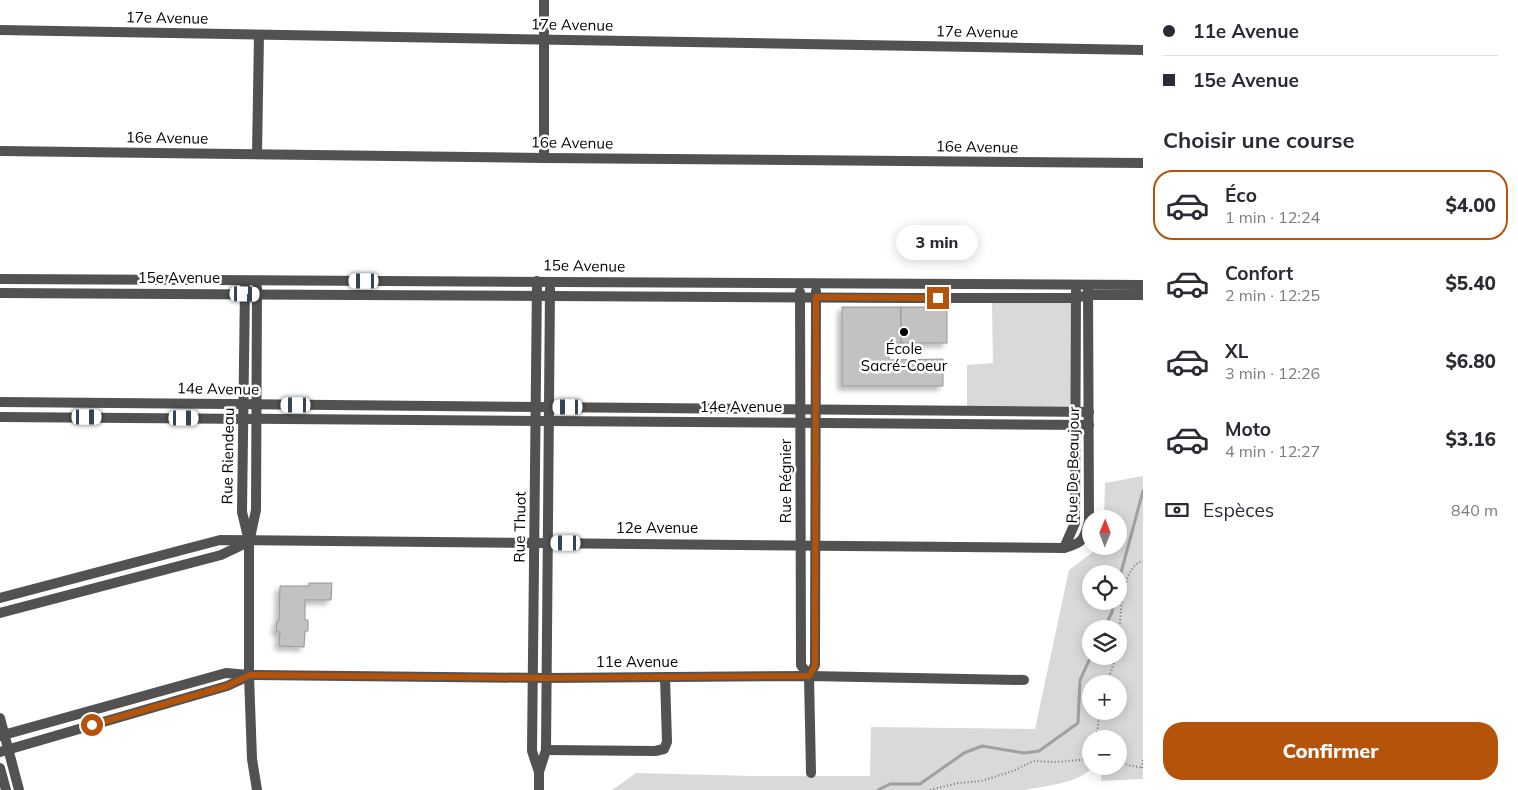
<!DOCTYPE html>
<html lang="fr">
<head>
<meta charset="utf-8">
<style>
	:root { --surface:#fff; --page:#f2f2f3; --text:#2b2b33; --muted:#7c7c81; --line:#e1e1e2; --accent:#b45309 }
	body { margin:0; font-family:Mulish,sans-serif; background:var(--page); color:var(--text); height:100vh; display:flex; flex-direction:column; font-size:19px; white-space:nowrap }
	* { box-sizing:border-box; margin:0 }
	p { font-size:16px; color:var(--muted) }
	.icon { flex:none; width:28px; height:28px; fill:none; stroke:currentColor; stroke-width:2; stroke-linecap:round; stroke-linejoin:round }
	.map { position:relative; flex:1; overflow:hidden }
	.drawer { display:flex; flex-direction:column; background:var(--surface); width:375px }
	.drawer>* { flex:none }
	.top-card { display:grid; align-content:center; height:110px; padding:0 20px; background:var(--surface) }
	.needle { width:32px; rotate:1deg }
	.controls { position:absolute; left:1082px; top:510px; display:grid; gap:10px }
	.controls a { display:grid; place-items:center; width:45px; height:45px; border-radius:50%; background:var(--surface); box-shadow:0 2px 12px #0003; font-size:25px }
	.end { position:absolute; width:22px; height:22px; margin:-11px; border:6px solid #b45309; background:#fff; box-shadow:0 0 0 2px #fff }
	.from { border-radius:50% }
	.bubble { position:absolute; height:35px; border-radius:18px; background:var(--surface); box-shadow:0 2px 12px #0003; font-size:16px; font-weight:800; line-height:35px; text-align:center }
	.car { position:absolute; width:15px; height:30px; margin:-15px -8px; border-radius:6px; box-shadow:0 0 4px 1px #0007; background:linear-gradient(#fff 24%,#345 0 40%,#fff 0 76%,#345 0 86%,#fff 0) }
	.top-card b { display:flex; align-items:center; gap:18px; height:48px; font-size:19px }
	.top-card b+b { border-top:1px solid var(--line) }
	.top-card i { width:12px; height:12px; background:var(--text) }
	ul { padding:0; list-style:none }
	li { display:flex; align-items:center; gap:15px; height:70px; margin:0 10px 8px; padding:0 10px; border:2px solid transparent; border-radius:20px }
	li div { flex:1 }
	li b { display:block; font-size:19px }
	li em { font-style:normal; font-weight:800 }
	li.current { border-color:var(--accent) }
	li>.icon { width:45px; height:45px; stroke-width:1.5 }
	h2 { padding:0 20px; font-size:22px; line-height:60px }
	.pay { display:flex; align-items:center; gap:12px; height:55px; padding:0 20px; font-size:19px }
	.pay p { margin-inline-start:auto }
	.cta { display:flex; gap:10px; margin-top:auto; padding:10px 20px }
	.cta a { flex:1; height:58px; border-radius:20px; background:var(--accent); color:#fff; font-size:20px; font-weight:800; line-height:58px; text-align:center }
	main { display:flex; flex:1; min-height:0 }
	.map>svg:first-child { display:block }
</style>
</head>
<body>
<main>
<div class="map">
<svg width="1143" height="790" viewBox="0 0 1143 790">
	<defs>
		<filter id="shadow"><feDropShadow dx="-4" dy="4" stdDeviation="2.5" flood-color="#0004"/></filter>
	</defs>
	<rect width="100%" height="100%" fill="#fff"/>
	<!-- green -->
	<g fill="#d9d9d9" fill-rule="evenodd">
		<path d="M1076 298 1077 412 967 409V365L993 363 992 301Z"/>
		<path d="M1143 476V779L1101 781 1102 766H1119V739H1091V766H1094C1078 784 1048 785 1026 790H612L636 773 753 776H870L871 727 1035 729 1069 570 1101 546H1119V519H1104L1105 483ZM1091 574H1119V601H1091ZM1091 629H1119V656H1091ZM1091 684H1119V711H1091Z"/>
	</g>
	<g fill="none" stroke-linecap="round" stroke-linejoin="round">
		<!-- stream -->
		<g stroke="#a0a0a0" stroke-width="3">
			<path d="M1119 580 1143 491"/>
			<path d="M1104 629 1112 612 1114 601"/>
			<path d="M878 790 890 784H920L964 753 982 746 1024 753 1039 751 1078 723 1080 680 1091 656"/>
		</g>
	</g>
	<!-- building -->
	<g fill="#c2c2c2" stroke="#969696" filter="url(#shadow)">
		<path d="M842 307H901V343H889V360L943 359V386H842Z"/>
		<rect x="901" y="307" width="46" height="36"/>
		<path d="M309 583H332L331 600H305V620H308V631H305L304 647 279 646 280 632H276L277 621H279L280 586H309Z"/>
	</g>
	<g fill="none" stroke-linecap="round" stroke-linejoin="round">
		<!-- path -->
		<g stroke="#747474" stroke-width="2" stroke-dasharray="1 2.5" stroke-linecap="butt">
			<path d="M1119 648C1120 628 1119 566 1143 561"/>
			<path d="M1107 684 1116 656"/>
			<path d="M1096 739 1100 711"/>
			<path d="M1119 763 1143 768"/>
			<path d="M1142 768 1143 758"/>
			<path d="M930 790 958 783 981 781 1013 771 1033 761 1056 762 1091 759"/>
		</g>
		<!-- minor -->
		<g stroke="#525252" stroke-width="10">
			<path d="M544 0V158"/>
			<path d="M0 30 1143 50"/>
			<path d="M0 151 544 158 1143 163"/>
			<path d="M257 154 259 35"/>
			<path d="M0 279 1143 285"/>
			<path d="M537 281 532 751 539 772V790"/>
			<path d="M245 287 242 512 249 541V675L252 759 257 790"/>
			<path d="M800 292 801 665 809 676"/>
			<path d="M0 293 905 298H1076L1088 295H1143"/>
			<path d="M0 402 1089 412"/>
			<path d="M0 417 1089 425"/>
			<path d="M250 538 256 510 257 288"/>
			<path d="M1064 548 1075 523 1076 291"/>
			<path d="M0 598 220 540 1064 548C1083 543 1084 540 1089 521L1088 285"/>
			<path d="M0 613 221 555 246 543"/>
			<path d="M0 718 19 790"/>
			<path d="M0 736 226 673 249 675 546 678 809 676 1024 680"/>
			<path d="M546 750 655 751 664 749 667 742 665 677"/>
			<path d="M0 752 227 686 249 676"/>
			<path d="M0 768 6 790"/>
			<path d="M539 772 546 750 550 289"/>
			<path d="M811 773 809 676 815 665 816 291"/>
		</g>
	</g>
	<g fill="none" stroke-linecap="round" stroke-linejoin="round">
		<!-- route -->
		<path stroke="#b45309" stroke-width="6" d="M92 725 227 686 250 675 546 678 809 676 815 666 816 297 938 298"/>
	</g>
	<!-- markers -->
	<circle fill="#000" stroke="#fff" stroke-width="2" cx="904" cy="332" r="5"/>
	<g text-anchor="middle" stroke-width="5" stroke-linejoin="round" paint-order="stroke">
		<!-- street labels -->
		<g font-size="15" fill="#000" stroke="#fff">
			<text transform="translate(167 18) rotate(1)" y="5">17e Avenue</text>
			<text transform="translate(572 25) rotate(1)" y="5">17e Avenue</text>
			<text transform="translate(977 32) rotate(1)" y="5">17e Avenue</text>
			<text transform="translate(167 138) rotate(1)" y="5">16e Avenue</text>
			<text transform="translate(572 143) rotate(1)" y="5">16e Avenue</text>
			<text transform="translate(977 147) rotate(1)" y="5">16e Avenue</text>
			<text transform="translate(584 266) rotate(1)" y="5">15e Avenue</text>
			<text x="179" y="283">15e Avenue</text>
			<text transform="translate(218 389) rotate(1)" y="5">14e Avenue</text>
			<text x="741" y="412">14e Avenue</text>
			<text transform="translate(228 456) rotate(-89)" y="5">Rue Riendeau</text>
			<text transform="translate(1073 465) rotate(-89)" y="5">Rue De Beaujour</text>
			<text transform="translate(786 481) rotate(-90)" y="5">Rue Régnier</text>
			<text transform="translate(520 527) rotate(-89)" y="5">Rue Thuot</text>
			<text x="657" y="533">12e Avenue</text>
			<text x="637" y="667">11e Avenue</text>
		</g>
		<!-- poi labels -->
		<g font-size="15" fill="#000" stroke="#fff">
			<text x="904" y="354">École<tspan x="904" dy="17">Sacré-Coeur</tspan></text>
		</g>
	</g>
</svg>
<div class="controls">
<a><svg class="needle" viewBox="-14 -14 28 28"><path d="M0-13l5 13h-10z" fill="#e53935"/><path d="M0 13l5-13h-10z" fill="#7c7c81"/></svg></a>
<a><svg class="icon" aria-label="locate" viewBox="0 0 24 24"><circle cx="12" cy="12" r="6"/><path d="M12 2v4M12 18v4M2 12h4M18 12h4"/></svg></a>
<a><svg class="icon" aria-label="layers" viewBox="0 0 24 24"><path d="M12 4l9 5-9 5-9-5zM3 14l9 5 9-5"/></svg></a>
<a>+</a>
<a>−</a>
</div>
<i class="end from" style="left:92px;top:725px"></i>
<i class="end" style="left:938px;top:298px"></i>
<div class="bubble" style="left:896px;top:225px;width:82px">3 min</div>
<i class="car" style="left:364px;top:281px;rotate:270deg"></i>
<i class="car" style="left:245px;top:294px;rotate:91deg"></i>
<i class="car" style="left:296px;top:405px;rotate:270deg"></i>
<i class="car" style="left:568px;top:407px;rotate:270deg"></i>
<i class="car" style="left:87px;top:417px;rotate:90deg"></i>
<i class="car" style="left:184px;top:418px;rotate:90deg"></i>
<i class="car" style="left:566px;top:543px;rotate:270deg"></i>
</div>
<section class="drawer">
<div class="top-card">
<b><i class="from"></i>11e Avenue</b>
<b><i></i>15e Avenue</b>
</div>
<h2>Choisir une course</h2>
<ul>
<li class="current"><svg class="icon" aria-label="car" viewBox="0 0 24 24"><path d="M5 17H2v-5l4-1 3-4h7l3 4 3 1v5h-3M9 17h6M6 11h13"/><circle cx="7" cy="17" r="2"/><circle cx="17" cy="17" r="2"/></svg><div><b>Éco</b><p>1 min · 12:24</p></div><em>$4.00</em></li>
<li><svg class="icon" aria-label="car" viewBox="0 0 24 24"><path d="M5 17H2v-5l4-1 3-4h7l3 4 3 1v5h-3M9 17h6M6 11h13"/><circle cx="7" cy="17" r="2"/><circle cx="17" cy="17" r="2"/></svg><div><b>Confort</b><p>2 min · 12:25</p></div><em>$5.40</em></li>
<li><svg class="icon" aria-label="car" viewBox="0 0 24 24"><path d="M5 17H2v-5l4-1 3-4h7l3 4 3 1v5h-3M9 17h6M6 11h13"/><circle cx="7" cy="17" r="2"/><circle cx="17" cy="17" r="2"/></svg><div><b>XL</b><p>3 min · 12:26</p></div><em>$6.80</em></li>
<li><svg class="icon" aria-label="car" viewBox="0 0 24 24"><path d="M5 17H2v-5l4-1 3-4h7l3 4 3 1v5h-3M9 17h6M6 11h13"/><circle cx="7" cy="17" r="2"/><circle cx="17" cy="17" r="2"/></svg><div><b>Moto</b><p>4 min · 12:27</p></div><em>$3.16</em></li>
</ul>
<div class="pay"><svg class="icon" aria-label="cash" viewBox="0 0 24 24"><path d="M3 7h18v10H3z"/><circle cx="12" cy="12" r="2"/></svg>Espèces<p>840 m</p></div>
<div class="cta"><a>Confirmer</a></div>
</section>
</main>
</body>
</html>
